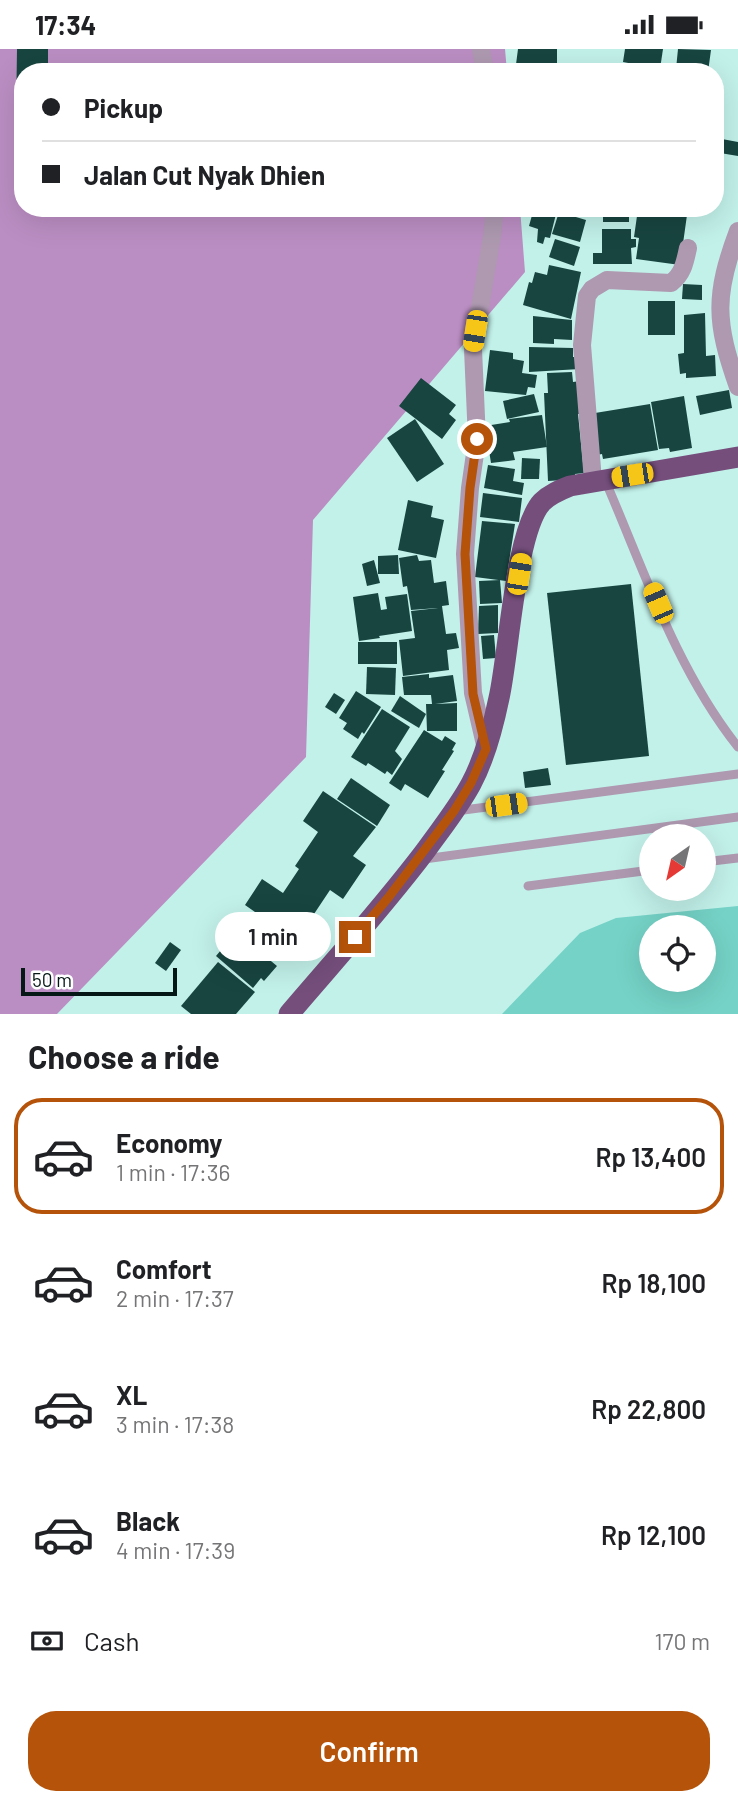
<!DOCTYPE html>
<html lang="en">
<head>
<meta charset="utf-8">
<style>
	:root { --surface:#fff; --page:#f6f6f6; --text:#202124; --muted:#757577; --line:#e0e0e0; --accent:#b45309 }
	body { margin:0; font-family:Barlow,sans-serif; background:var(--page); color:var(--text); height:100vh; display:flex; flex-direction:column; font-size:26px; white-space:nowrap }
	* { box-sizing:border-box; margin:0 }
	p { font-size:23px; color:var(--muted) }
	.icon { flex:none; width:38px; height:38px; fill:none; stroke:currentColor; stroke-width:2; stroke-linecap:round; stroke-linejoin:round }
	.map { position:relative; height:965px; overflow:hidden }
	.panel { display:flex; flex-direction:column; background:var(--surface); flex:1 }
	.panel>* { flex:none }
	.guide { position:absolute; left:14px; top:14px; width:710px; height:154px; border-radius:28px; box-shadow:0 7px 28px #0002; display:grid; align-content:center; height:154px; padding:0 28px; background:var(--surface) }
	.needle { width:46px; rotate:214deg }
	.tools { position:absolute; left:639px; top:775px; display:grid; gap:14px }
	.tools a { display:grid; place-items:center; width:77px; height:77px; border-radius:50%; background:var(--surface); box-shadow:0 7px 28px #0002; font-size:35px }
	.scale { position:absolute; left:21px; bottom:18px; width:156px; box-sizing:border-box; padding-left:7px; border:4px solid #061815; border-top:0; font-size:19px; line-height:24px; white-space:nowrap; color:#061815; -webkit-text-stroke:5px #fff; paint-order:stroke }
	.end { position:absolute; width:32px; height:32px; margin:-16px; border:9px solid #b45309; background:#fff; box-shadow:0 0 0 4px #fff }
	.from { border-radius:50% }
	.bubble { position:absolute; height:49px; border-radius:24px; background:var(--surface); box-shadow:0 7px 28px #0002; font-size:23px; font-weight:600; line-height:49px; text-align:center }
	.car { position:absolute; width:21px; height:42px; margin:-21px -10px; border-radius:9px; box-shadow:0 0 5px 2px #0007; background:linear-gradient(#f5c518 24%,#345 0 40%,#f5c518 0 76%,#345 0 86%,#f5c518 0) }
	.guide b { display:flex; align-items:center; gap:24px; height:66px; font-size:26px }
	.guide b+b { border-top:2px solid var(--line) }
	.guide i { width:18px; height:18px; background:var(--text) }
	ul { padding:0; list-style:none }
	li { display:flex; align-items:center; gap:21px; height:116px; margin:0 14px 10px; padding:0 14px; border:4px solid transparent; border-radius:28px }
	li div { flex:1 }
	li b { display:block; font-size:26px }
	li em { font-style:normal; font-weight:600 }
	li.on { border-color:var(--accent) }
	li>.icon { width:63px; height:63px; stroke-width:1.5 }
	h2 { padding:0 28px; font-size:32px; line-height:84px }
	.pay { display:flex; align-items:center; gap:18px; height:77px; padding:0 28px; font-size:26px }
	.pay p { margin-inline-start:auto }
	.cta { display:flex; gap:14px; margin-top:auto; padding:14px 28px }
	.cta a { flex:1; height:80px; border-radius:28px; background:var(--accent); color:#fff; font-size:28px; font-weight:600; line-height:80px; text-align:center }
	.status { display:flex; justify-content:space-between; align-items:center; height:49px; padding:0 35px; background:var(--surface); direction:ltr }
	.status svg { height:19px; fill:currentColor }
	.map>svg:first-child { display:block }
</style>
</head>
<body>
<div class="status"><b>17:34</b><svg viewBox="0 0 49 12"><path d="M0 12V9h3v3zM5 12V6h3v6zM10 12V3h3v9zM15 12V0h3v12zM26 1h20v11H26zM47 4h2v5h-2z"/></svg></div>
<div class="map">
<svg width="738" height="965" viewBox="0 0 738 965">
	<rect width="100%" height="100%" fill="#c2f1ea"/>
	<!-- forest -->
	<path fill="#bb8ec3" d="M0 0H505L507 23H23V159H520L525 223 313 471 306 708 57 965H0Z"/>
	<!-- water -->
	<path fill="#75d2c6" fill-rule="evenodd" d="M738 857V965H502L580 884 616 869ZM651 878H704V931H651Z"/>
	<!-- building -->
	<g fill="#184540">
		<path d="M17 0H48V23H23V70L16 69Z"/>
		<path d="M518 0H557V15L595 14V23H515Z"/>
		<path d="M625 0H663L660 20 623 13Z"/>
		<path d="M678 0 711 1 708 23H683V21L676 20Z"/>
		<path d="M622 16 656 21V23H621Z"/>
		<path d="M722 90 738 93V107L720 104Z"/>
		<path d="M534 159 557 161 550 189 545 188 543 195 537 193 538 180 529 177Z"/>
		<rect x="603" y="159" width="26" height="14"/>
		<path d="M672 159H684L683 166H687L680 216 636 210 639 189 634 188 638 160 671 164Z"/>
		<path d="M559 163 586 171 580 193 552 185Z"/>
		<path d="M602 180H631V190H636V198L631 199 632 215H593V204H602Z"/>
		<path d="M555 190 580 198 574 217 549 208Z"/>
		<path d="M549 216 581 223 571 270 523 256 529 233 532 234 535 223 547 226Z"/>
		<path d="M683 235 702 236V251L682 250Z"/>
		<rect x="648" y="252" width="27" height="34"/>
		<path d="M705 264 706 307 715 306 716 327 686 329V324L680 325 678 305 684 304V266Z"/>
		<path d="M533 267 572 271V291L554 290V295L533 294Z"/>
		<path d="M529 298 573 299V308H580V320L529 323Z"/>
		<path d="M490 301 513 304V310L524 312 522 324 537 326 535 339 528 338 526 346 485 342Z"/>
		<path d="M572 323 573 333 580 332 582 365H578L584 424 575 425V427L564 431 548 432 544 344H548L547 324Z"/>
		<path d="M421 329 456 356 449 365 456 371 442 390 399 357Z"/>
		<path d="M729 341 732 359 700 366 696 347Z"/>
		<path d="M534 345 539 363 507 370 503 352Z"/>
		<path d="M684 347 692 399 670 403 669 399 659 400 651 353Z"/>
		<path d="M650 355 658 401 603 410 602 405 597 406 595 364Z"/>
		<path d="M542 366 547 398 513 403 515 411 491 414 485 377 510 373 509 370Z"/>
		<path d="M415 370 444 415 417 433 387 389Z"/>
		<path d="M522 409 540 410 539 430H521Z"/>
		<path d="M488 416 515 420 513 432 524 434 522 446 484 439Z"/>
		<path d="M483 444 522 449 519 473 480 468Z"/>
		<path d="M408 451 433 457 431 468 444 471 436 509 398 501Z"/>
		<path d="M482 472 515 475 506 532 475 528Z"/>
		<path d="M398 506 399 525H378V507Z"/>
		<path d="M417 506 419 512 431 511 434 534 446 532 449 556 442 557 446 585 456 584 459 599 447 601 449 621 403 627 399 591 415 589 411 562 438 559 411 561 407 537 403 538 399 509Z"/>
		<path d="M374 511 380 534 367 537 362 515Z"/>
		<path d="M500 531 502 554 480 555 479 532Z"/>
		<path d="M631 535 649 707 566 716 547 544Z"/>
		<path d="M378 544 381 561 387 560 385 548 407 545 412 582 379 587 380 589 359 592 353 548Z"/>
		<path d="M498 556V584L478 585 479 557Z"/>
		<path d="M494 586 496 609 483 610 481 587Z"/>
		<rect x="358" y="593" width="39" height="22"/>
		<path d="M367 618 396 619 395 646 366 645Z"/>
		<path d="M429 625V629L453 626 457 652 435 655 457 654V682H427L426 655H432L431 646H404L402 628Z"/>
		<path d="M356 642 381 658 364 685 362 683 358 690 343 680 347 674 339 669Z"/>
		<path d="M334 644 345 651 336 665 325 658Z"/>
		<path d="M400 647 426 665 419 679 391 662Z"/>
		<path d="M382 660 410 678 395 702 402 710 392 726 387 722 385 725 368 714 366 717 351 708Z"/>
		<path d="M424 681 442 692 445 687 456 694 452 701 454 702 442 721 445 722 428 749 405 735 401 742 389 734Z"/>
		<path d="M548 719 551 736 525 739 523 723Z"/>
		<path d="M351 729 390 756 377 777 337 750Z"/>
		<path d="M323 742 376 778 353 807 366 816 343 850 330 841 314 865 317 868 308 882 301 877 292 890 295 892 287 903 284 901 278 910 240 885 255 863 245 856 262 830 283 844 299 820 295 817 318 783 303 772Z"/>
		<path d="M236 883 277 917 264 932 261 929 253 939 216 907Z"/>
		<path d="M170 893 181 901 166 922 155 914Z"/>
		<path d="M218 913 255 943 236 965H191L181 957Z"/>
	</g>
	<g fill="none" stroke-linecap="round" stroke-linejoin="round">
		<!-- service -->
		<g stroke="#ae99b1" stroke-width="9">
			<path d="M605 431C644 521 676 620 738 698"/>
			<path d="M456 762 738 725"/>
			<path d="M424 810 738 768"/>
			<path d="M704 813 738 809"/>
			<path d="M528 837 651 821"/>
		</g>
		<!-- minor -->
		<g stroke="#ae99b1" stroke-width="18">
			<path d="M481 0 485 23"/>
			<path d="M738 182C714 246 715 273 738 338"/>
			<path d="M593 432 582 296 587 247 592 240 607 231 671 234C683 225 685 213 688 199"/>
			<path d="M486 700 473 644 465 505 470 439 477 391 473 300 492 187 495 159"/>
		</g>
		<!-- trunk -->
		<path stroke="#754e7c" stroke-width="21" d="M289 965C335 911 383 858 426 801 441 780 458 759 471 735 485 709 493 678 499 649 509 606 515 482 542 453 550 445 560 441 570 437L738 408"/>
	</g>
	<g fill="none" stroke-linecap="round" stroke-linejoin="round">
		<!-- route -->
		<path stroke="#b45309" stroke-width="9" d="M355 888 388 849 454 762 471 734 486 700 473 645 465 505 470 439 477 390"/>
	</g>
</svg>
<div class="tools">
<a><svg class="needle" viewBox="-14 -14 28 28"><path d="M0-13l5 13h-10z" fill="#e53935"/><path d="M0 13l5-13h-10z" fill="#757577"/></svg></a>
<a><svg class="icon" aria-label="locate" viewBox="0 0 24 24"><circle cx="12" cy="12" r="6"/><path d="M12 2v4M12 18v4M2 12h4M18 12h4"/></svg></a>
</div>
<div class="scale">50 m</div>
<i class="end from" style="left:477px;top:390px"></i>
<i class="end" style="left:355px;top:888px"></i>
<div class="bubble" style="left:215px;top:863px;width:116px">1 min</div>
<i class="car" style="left:475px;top:282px;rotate:189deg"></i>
<i class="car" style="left:632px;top:426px;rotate:261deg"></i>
<i class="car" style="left:519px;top:525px;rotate:9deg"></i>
<i class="car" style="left:658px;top:554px;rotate:337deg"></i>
<i class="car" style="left:506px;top:756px;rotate:82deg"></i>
<div class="guide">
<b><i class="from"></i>Pickup</b>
<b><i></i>Jalan Cut Nyak Dhien</b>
</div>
</div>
<section class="panel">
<h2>Choose a ride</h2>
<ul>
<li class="on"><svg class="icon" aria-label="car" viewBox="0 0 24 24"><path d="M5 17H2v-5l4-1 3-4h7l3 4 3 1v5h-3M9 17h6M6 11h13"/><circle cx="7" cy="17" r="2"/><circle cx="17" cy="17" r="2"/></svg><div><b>Economy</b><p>1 min · 17:36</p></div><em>Rp 13,400</em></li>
<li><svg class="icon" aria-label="car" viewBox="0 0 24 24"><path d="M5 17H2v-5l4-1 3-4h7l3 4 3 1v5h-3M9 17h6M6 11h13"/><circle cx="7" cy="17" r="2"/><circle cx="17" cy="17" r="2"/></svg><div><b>Comfort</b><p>2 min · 17:37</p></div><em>Rp 18,100</em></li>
<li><svg class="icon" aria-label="car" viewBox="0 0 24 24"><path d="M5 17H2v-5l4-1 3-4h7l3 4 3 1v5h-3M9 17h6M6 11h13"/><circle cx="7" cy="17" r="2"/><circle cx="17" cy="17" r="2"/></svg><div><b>XL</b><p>3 min · 17:38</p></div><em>Rp 22,800</em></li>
<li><svg class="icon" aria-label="car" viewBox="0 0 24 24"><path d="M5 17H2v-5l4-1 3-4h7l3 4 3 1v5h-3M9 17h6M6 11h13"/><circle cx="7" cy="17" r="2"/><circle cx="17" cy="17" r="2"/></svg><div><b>Black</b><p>4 min · 17:39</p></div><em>Rp 12,100</em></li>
</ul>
<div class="pay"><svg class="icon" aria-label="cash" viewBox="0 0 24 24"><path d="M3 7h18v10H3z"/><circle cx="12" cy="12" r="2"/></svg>Cash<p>170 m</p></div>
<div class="cta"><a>Confirm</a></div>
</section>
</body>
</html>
